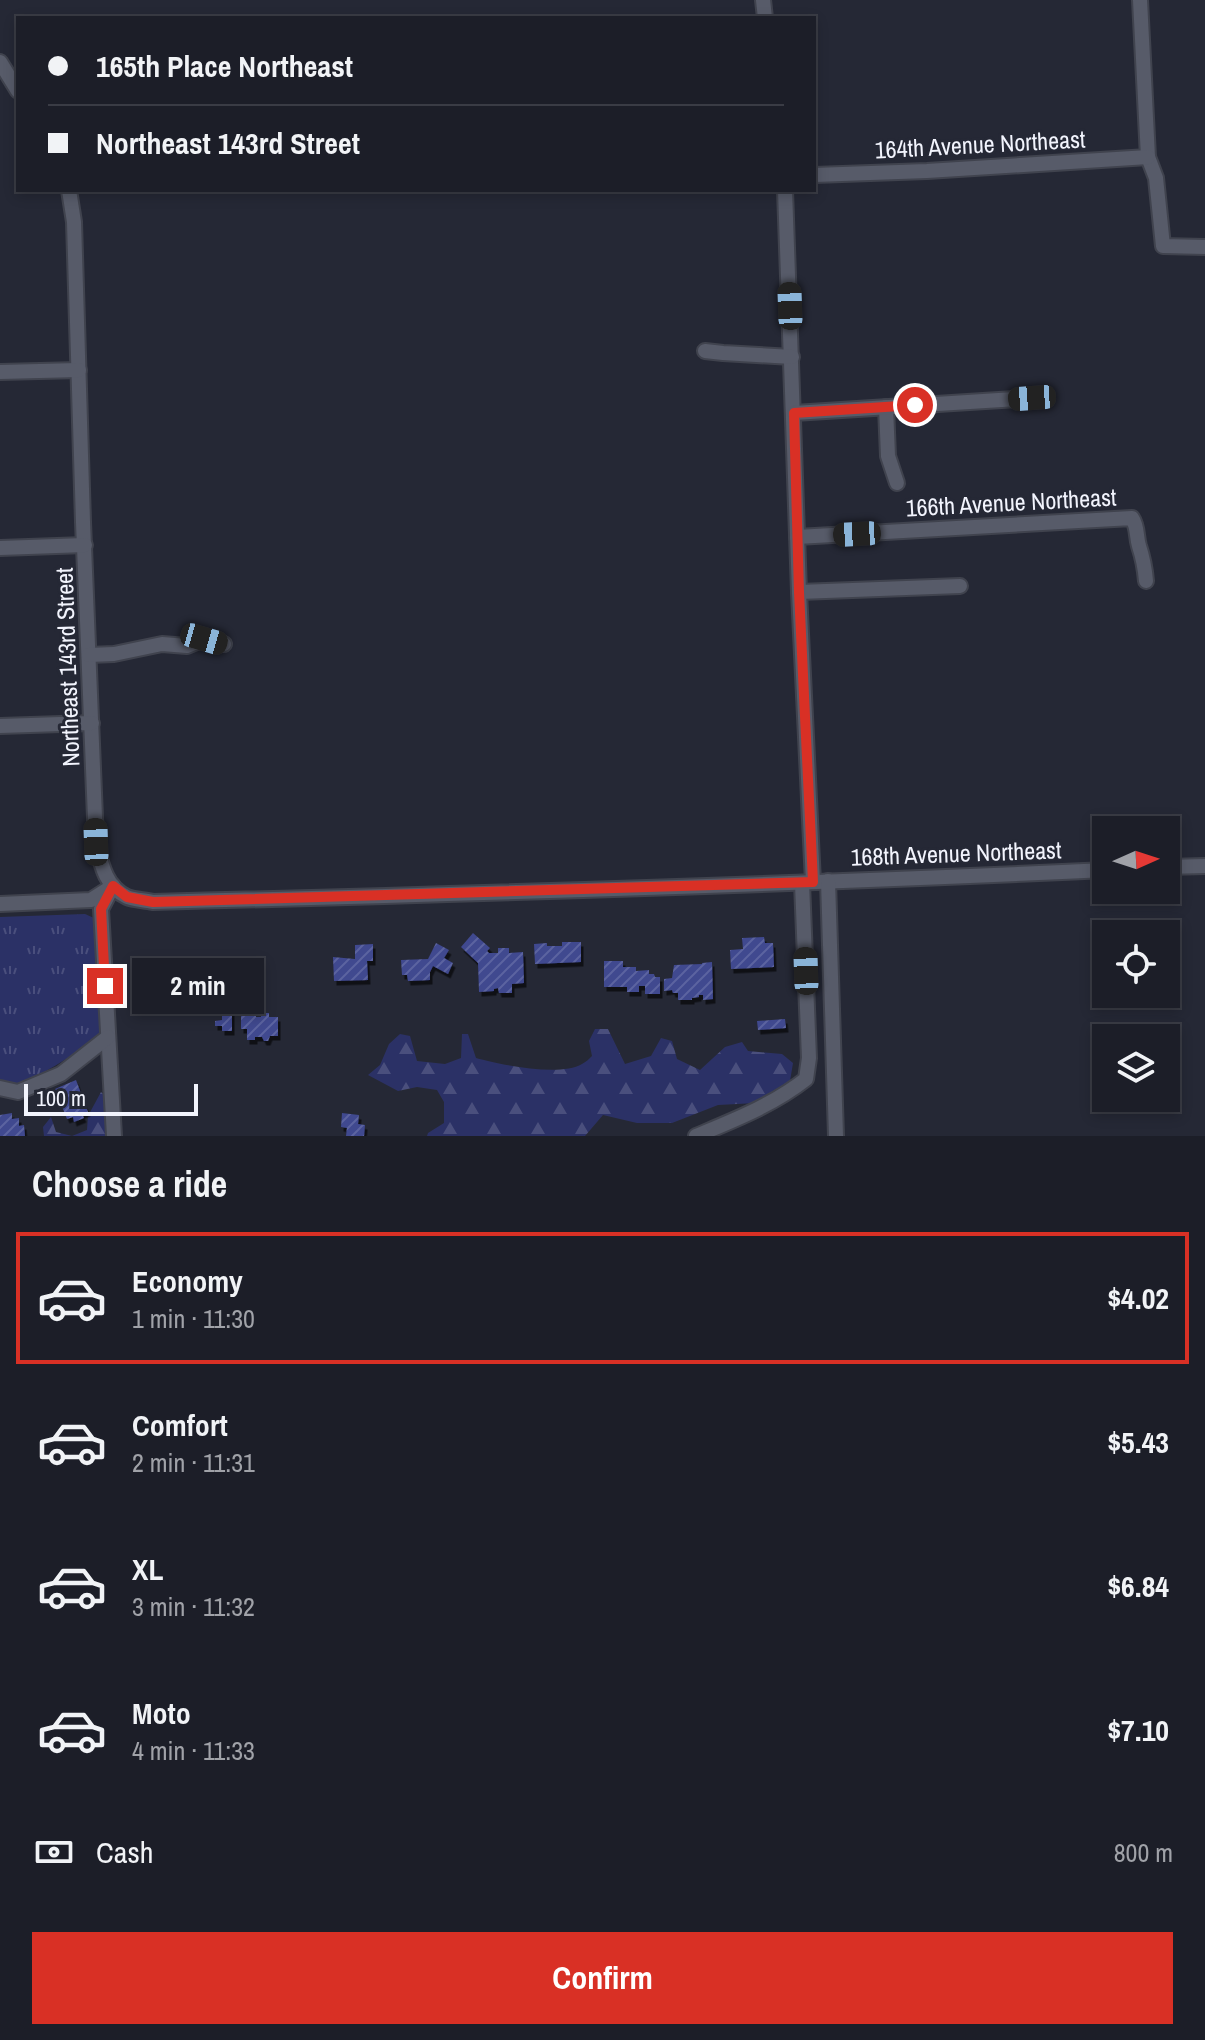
<!DOCTYPE html>
<html lang="en">
<head>
<meta charset="utf-8">
<style>
	:root { --surface:#1c1e28; --page:#252730; --text:#f1f3f6; --muted:#a0a2a8; --line:#3a3c45; --accent:#d93025 }
	body { margin:0; font-family:"Archivo Narrow",sans-serif; background:var(--page); color:var(--text); height:100vh; display:flex; flex-direction:column; font-size:30px; white-space:nowrap }
	* { box-sizing:border-box; margin:0 }
	p { font-size:26px; color:var(--muted) }
	.icon { flex:none; width:44px; height:44px; fill:none; stroke:currentColor; stroke-width:2; stroke-linecap:round; stroke-linejoin:round }
	.map { position:relative; height:1136px; overflow:hidden }
	.panel { display:flex; flex-direction:column; background:var(--surface); flex:1 }
	.panel>* { flex:none }
	.hud { position:absolute; left:16px; top:16px; width:800px; height:176px; border-radius:0px; box-shadow:0 4px 12px #0003,0 0 0 2px var(--line); display:grid; align-content:center; height:176px; padding:0 32px; background:var(--surface) }
	.needle { width:52px; rotate:87deg }
	.controls { position:absolute; left:1092px; top:816px; display:grid; gap:16px }
	.controls a { display:grid; place-items:center; width:88px; height:88px; border-radius:0px; background:var(--surface); box-shadow:0 4px 12px #0003,0 0 0 2px var(--line); font-size:40px }
	.scale { position:absolute; left:24px; bottom:20px; width:174px; box-sizing:border-box; padding-left:8px; border:4px solid #f2f4fd; border-top:0; font-size:22px; line-height:28px; white-space:nowrap; color:#f2f4fd; -webkit-text-stroke:6px #252835; paint-order:stroke }
	.end { position:absolute; width:36px; height:36px; margin:-18px; border:10px solid #d93025; background:#fff; box-shadow:0 0 0 4px #fff }
	.from { border-radius:50% }
	.bubble { position:absolute; height:56px; border-radius:0px; background:var(--surface); box-shadow:0 4px 12px #0003,0 0 0 2px var(--line); font-size:26px; font-weight:700; line-height:56px; text-align:center }
	.car { position:absolute; width:24px; height:48px; margin:-24px -12px; border-radius:10px; box-shadow:0 0 6px 2px #0007; background:linear-gradient(#222 24%,#8ab4d8 0 40%,#222 0 76%,#8ab4d8 0 86%,#222 0) }
	.hud b { display:flex; align-items:center; gap:28px; height:76px; font-size:30px }
	.hud b+b { border-top:2px solid var(--line) }
	.hud i { width:20px; height:20px; background:var(--text) }
	ul { padding:0; list-style:none }
	li { display:flex; align-items:center; gap:24px; height:132px; margin:0 16px 12px; padding:0 16px; border:4px solid transparent; border-radius:0px }
	li div { flex:1 }
	li b { display:block; font-size:30px }
	li em { font-style:normal; font-weight:700 }
	li.on { border-color:var(--accent) }
	li>.icon { width:72px; height:72px; stroke-width:1.5 }
	h2 { padding:0 32px; font-size:36px; line-height:96px }
	.pay { display:flex; align-items:center; gap:20px; height:88px; padding:0 32px; font-size:30px }
	.pay p { margin-inline-start:auto }
	.action { display:flex; gap:16px; margin-top:auto; padding:16px 32px }
	.action a { flex:1; height:92px; border-radius:0px; background:var(--accent); color:#fff; font-size:32px; font-weight:700; line-height:92px; text-align:center }
	.map>svg:first-child { display:block }
</style>
</head>
<body>
<div class="map">
<svg width="1205" height="1136" viewBox="0 0 1205 1136">
	<defs>
		<pattern id="grass-tufts" width="24" height="20" patternUnits="userSpaceOnUse" patternTransform="scale(2)"><rect width="24" height="20" fill="#2b3166"/><path d="M3 7l-1-3M5 7V3M7 7l1-3M15 17l-1-3M17 17v-4M19 17l1-3" fill="none" stroke="#4a4f7d"/></pattern>
		<pattern id="forest-firs" width="22" height="20" patternUnits="userSpaceOnUse" patternTransform="scale(2)"><rect width="22" height="20" fill="#2b3166"/><path d="M5 1l3.5 6h-7zM16 11l3.5 6h-7z" fill="#4a4f7d"/></pattern>
		<pattern id="building-hatch" width="6" height="6" patternUnits="userSpaceOnUse" patternTransform="scale(2)"><rect width="6" height="6" fill="#3f488f"/><path d="M-1 1l2-2M0 6l6-6M5 7l2-2" fill="none" stroke="#5b63a0"/></pattern>
		<filter id="shadow"><feDropShadow dx="2.5" dy="4.5" stdDeviation="0" flood-color="#0009"/></filter>
	</defs>
	<rect width="100%" height="100%" fill="#252835"/>
	<!-- grass -->
	<path fill="url(#grass-tufts)" d="M85 914 96 919 104 1033C90 1045 29 1084 13 1086 8 1086 4 1084 0 1083V917Z"/>
	<!-- forest -->
	<g fill="url(#forest-firs)">
		<path d="M595 1029H608L625 1064 651 1056 661 1038 672 1041 677 1059 700 1070 725 1047 742 1042 748 1051 782 1054 793 1063 790 1081 756 1103 718 1105 672 1123H637L603 1115 585 1136H427L428 1133 444 1123V1102L437 1090 417 1087 398 1091 368 1075 380 1065 389 1044 400 1034 410 1036 417 1061 445 1064 461 1058 462 1034H468L476 1058C501 1065 560 1077 582 1064 586 1062 589 1059 592 1056L589 1041Z"/>
		<path d="M101 1092 105 1096 107 1136H44L43 1127 51 1117 56 1132 72 1136 87 1130 88 1116Z"/>
	</g>
	<!-- building -->
	<g fill="url(#building-hatch)" filter="url(#shadow)">
		<path d="M473 933 490 948 487 951 489 953H498V948H509V953L523 952 524 983 512 984V993H499L498 988 494 989V991L479 992 478 963 461 947Z"/>
		<path d="M764 937 765 943H773L774 967 731 969 730 950 743 949 742 938Z"/>
		<path d="M562 942H581V962L535 964 534 944 547 943V946H562Z"/>
		<path d="M436 943 449 950 444 958 453 963 448 974 433 966 430 972V980L408 981 407 975H402L401 960 428 959Z"/>
		<path d="M373 944V961H367L368 980 334 981 333 957 355 959V945Z"/>
		<path d="M604 961H623V967H636V971L649 970V974H654L655 977H660V994H645V986H639V992H627V987H604Z"/>
		<path d="M712 962 713 999 703 1000V995H699V997L692 998V1000H678V993H673L672 990 664 991V979L672 978 674 965 702 964V963Z"/>
		<path d="M222 1011H232V1031H222V1026H215V1021L222 1020Z"/>
		<path d="M241 1013H256V1017H261V1013H269V1017H278V1036H270L268 1041H264L262 1037H255V1040H247V1029H241Z"/>
		<path d="M785 1019 786 1028 758 1030 757 1021Z"/>
		<path d="M76 1080 88 1112 82 1114 84 1118 74 1122 73 1117 67 1119 55 1089Z"/>
		<path d="M12 1113V1119L19 1118V1126L24 1125 25 1136H0V1115Z"/>
		<path d="M342 1113 359 1115 358 1124 365 1125 364 1136H346L347 1128 341 1127Z"/>
	</g>
	<g fill="none" stroke-linecap="round" stroke-linejoin="round">
		<!-- minor casing -->
		<g stroke="#40434e" stroke-width="18">
			<g id="minor">
				<path d="M763 0 765 18"/>
				<path d="M1140 0 1148 157 1156 178 1163 246 1205 247"/>
				<path d="M0 62 18 91"/>
				<path d="M814 175 927 171 1148 157"/>
				<path d="M69 190 74 222 83 522 96 842C101 863 105 887 127 897 134 900 145 900 153 902 471 894 788 885 1106 870"/>
				<path d="M785 190 799 592 813 882"/>
				<path d="M705 351 723 353 792 357"/>
				<path d="M0 372 79 370"/>
				<path d="M886 407 888 456 897 483"/>
				<path d="M794 413 1032 398"/>
				<path d="M797 537 1132 518C1138 527 1136 536 1139 546 1143 558 1145 569 1146 581"/>
				<path d="M0 548 85 545"/>
				<path d="M799 592 960 586"/>
				<path d="M89 655 114 654 162 644 187 646 204 639 224 644"/>
				<path d="M0 726 92 723"/>
				<path d="M1166 867 1205 866"/>
				<path d="M828 881 836 1136"/>
				<path d="M113 886 101 909 114 1136"/>
				<path d="M0 904 91 900 113 886"/>
				<path d="M0 1088 18 1092 61 1074 108 1037"/>
				<path d="M696 1136C734 1120 773 1105 806 1079L809 1058 802 883"/>
			</g>
		</g>
		<!-- minor -->
		<use href="#minor" stroke="#575b69" stroke-width="14"/>
	</g>
	<g fill="none" stroke-linecap="round" stroke-linejoin="round">
		<!-- route -->
		<path stroke="#d93025" stroke-width="10" d="M105 986 101 909 113 886 127 897 153 902 813 882 799 592 794 413 915 405"/>
	</g>
	<g text-anchor="middle" stroke-width="6" stroke-linejoin="round" paint-order="stroke">
		<!-- street labels -->
		<g font-size="24" fill="#f2f4fd" stroke="#252835">
			<text transform="translate(980 145) rotate(-3)" y="8">164th Avenue Northeast</text>
			<text transform="translate(1011 503) rotate(-3)" y="8">166th Avenue Northeast</text>
			<text transform="translate(68 667) rotate(-92)" y="8">Northeast 143rd Street</text>
			<text transform="translate(956 854) rotate(-2)" y="8">168th Avenue Northeast</text>
		</g>
	</g>
</svg>
<div class="controls">
<a><svg class="needle" viewBox="-14 -14 28 28"><path d="M0-13l5 13h-10z" fill="#e53935"/><path d="M0 13l5-13h-10z" fill="#a0a2a8"/></svg></a>
<a><svg class="icon" aria-label="locate" viewBox="0 0 24 24"><circle cx="12" cy="12" r="6"/><path d="M12 2v4M12 18v4M2 12h4M18 12h4"/></svg></a>
<a><svg class="icon" aria-label="layers" viewBox="0 0 24 24"><path d="M12 4l9 5-9 5-9-5zM3 14l9 5 9-5"/></svg></a>
</div>
<div class="scale">100 m</div>
<i class="end from" style="left:915px;top:405px"></i>
<i class="end" style="left:105px;top:986px"></i>
<div class="bubble" style="left:132px;top:958px;width:132px">2 min</div>
<i class="car" style="left:790px;top:306px;rotate:358deg"></i>
<i class="car" style="left:1032px;top:398px;rotate:266deg"></i>
<i class="car" style="left:857px;top:534px;rotate:267deg"></i>
<i class="car" style="left:204px;top:639px;rotate:106deg"></i>
<i class="car" style="left:96px;top:842px;rotate:358deg"></i>
<i class="car" style="left:806px;top:971px;rotate:358deg"></i>
<div class="hud">
<b><i class="from"></i>165th Place Northeast</b>
<b><i></i>Northeast 143rd Street</b>
</div>
</div>
<section class="panel">
<h2>Choose a ride</h2>
<ul>
<li class="on"><svg class="icon" aria-label="car" viewBox="0 0 24 24"><path d="M5 17H2v-5l4-1 3-4h7l3 4 3 1v5h-3M9 17h6M6 11h13"/><circle cx="7" cy="17" r="2"/><circle cx="17" cy="17" r="2"/></svg><div><b>Economy</b><p>1 min · 11:30</p></div><em>$4.02</em></li>
<li><svg class="icon" aria-label="car" viewBox="0 0 24 24"><path d="M5 17H2v-5l4-1 3-4h7l3 4 3 1v5h-3M9 17h6M6 11h13"/><circle cx="7" cy="17" r="2"/><circle cx="17" cy="17" r="2"/></svg><div><b>Comfort</b><p>2 min · 11:31</p></div><em>$5.43</em></li>
<li><svg class="icon" aria-label="car" viewBox="0 0 24 24"><path d="M5 17H2v-5l4-1 3-4h7l3 4 3 1v5h-3M9 17h6M6 11h13"/><circle cx="7" cy="17" r="2"/><circle cx="17" cy="17" r="2"/></svg><div><b>XL</b><p>3 min · 11:32</p></div><em>$6.84</em></li>
<li><svg class="icon" aria-label="car" viewBox="0 0 24 24"><path d="M5 17H2v-5l4-1 3-4h7l3 4 3 1v5h-3M9 17h6M6 11h13"/><circle cx="7" cy="17" r="2"/><circle cx="17" cy="17" r="2"/></svg><div><b>Moto</b><p>4 min · 11:33</p></div><em>$7.10</em></li>
</ul>
<div class="pay"><svg class="icon" aria-label="cash" viewBox="0 0 24 24"><path d="M3 7h18v10H3z"/><circle cx="12" cy="12" r="2"/></svg>Cash<p>800 m</p></div>
<div class="action"><a>Confirm</a></div>
</section>
</body>
</html>
